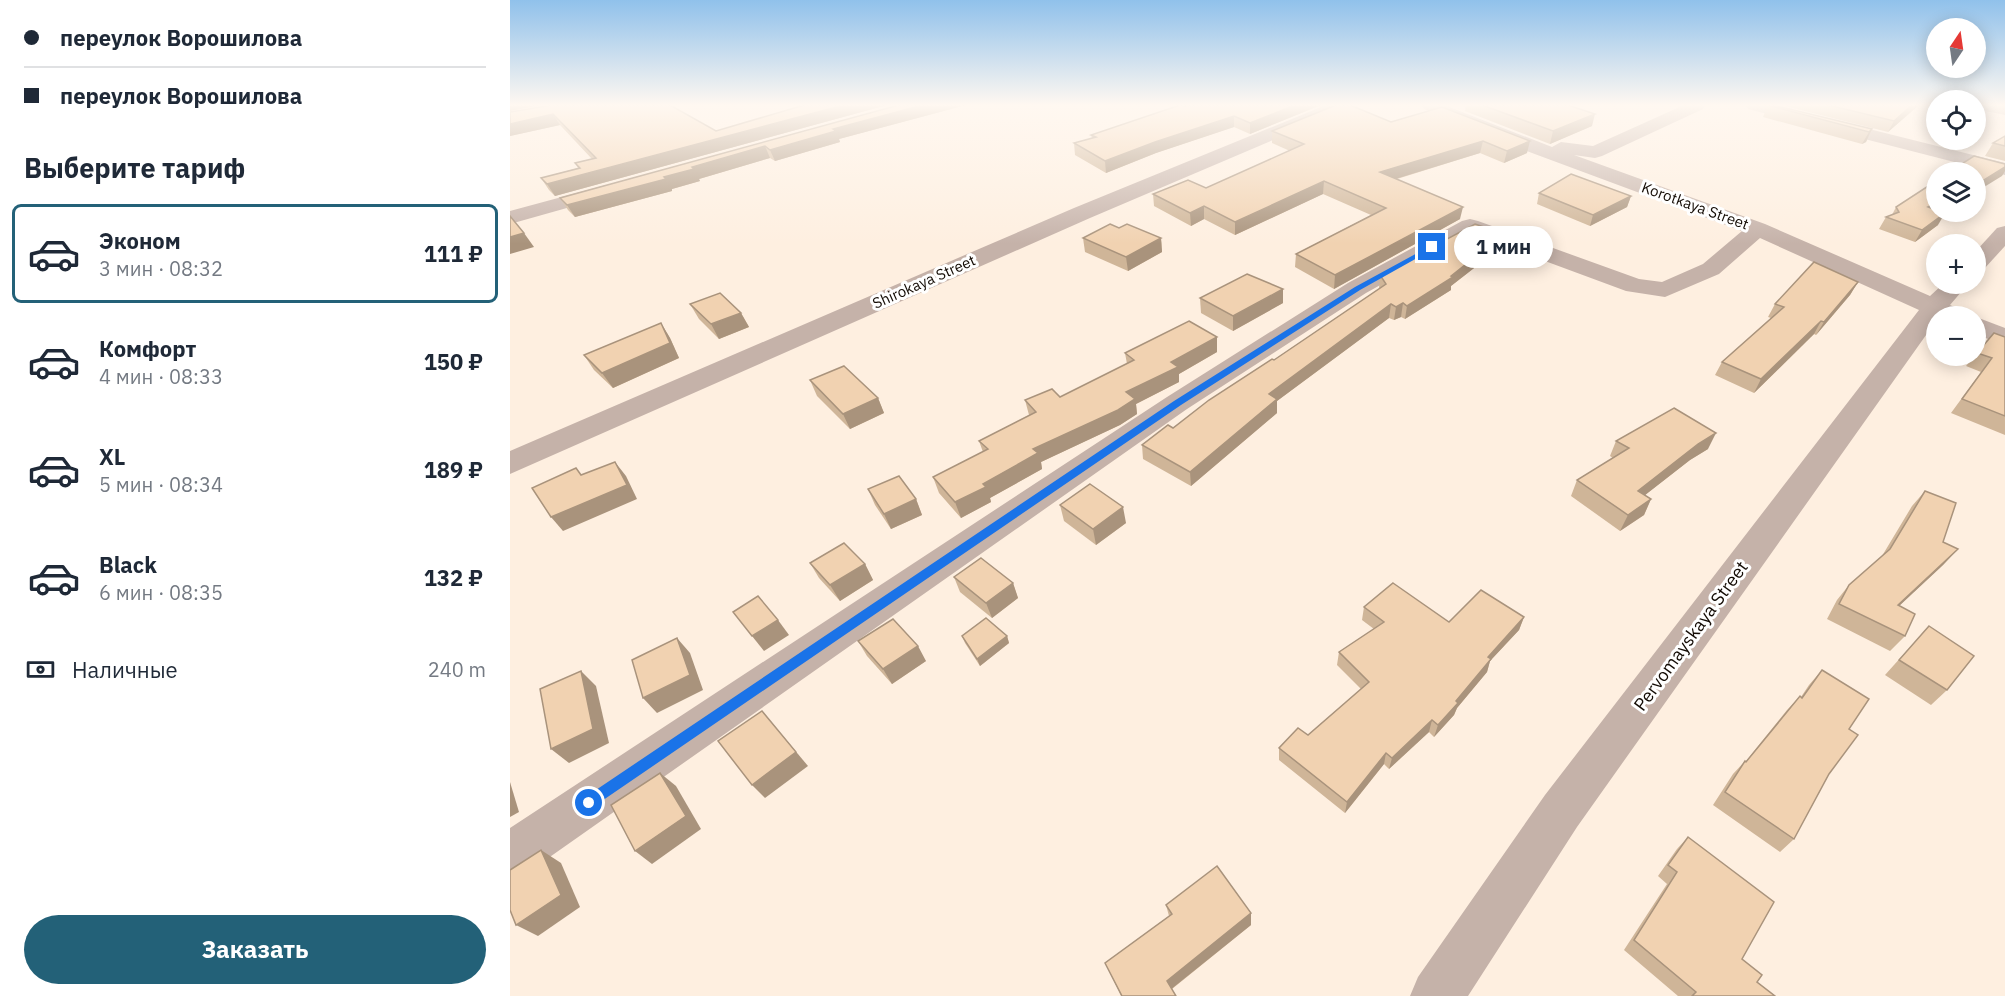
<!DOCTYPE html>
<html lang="ru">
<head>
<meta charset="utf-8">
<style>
	:root { --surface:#fff; --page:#f2f2f3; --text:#1f2937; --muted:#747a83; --line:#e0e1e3; --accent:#236178 }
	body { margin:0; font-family:"IBM Plex Sans",sans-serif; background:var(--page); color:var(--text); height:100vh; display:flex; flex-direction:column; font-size:22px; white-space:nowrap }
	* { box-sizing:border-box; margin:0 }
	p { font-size:20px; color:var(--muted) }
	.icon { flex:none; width:33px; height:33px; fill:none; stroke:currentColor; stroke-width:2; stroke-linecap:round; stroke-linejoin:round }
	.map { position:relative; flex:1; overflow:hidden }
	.details { display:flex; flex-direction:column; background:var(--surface); width:510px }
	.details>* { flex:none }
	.banner { display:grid; align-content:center; height:132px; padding:0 24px; background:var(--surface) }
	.needle { width:39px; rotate:13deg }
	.fabs { position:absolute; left:1416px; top:18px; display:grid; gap:12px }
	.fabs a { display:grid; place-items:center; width:60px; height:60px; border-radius:50%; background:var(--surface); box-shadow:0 3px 15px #0003; font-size:30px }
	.end { position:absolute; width:27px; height:27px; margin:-14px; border:8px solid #1a73e8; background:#fff; box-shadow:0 0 0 3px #fff }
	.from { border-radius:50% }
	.bubble { position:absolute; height:42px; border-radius:21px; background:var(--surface); box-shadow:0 3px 15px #0003; font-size:20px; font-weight:800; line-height:42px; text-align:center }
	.banner b { display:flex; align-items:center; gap:21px; height:57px; font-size:22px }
	.banner b+b { border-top:2px solid var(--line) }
	.banner i { width:15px; height:15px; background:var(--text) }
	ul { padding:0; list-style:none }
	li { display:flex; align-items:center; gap:18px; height:99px; margin:0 12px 9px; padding:0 12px; border:3px solid transparent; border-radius:9px }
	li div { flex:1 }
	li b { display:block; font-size:22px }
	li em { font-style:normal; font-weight:800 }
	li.active { border-color:var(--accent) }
	li>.icon { width:54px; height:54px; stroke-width:1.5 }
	h2 { padding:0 24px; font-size:27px; line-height:72px }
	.pay { display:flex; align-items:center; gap:15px; height:66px; padding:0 24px; font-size:22px }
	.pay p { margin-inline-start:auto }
	.action { display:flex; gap:12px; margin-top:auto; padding:12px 24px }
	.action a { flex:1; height:69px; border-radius:36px; background:var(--accent); color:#fff; font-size:24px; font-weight:800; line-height:69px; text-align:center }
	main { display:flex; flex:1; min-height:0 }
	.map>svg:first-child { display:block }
</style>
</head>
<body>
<main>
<section class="details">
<div class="banner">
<b><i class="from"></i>переулок Ворошилова</b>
<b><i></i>переулок Ворошилова</b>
</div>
<h2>Выберите тариф</h2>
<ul>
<li class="active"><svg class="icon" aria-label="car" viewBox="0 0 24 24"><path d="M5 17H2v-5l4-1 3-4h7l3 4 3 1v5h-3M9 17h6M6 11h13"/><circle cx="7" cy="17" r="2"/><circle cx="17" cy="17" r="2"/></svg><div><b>Эконом</b><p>3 мин · 08:32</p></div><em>111 ₽</em></li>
<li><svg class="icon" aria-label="car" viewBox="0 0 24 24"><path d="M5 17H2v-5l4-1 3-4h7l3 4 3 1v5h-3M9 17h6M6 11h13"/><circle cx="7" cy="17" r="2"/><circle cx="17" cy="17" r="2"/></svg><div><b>Комфорт</b><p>4 мин · 08:33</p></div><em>150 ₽</em></li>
<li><svg class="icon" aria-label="car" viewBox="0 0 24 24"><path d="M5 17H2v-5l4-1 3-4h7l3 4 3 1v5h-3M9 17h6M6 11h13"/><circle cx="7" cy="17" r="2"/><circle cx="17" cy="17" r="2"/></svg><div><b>XL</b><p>5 мин · 08:34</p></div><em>189 ₽</em></li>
<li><svg class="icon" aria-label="car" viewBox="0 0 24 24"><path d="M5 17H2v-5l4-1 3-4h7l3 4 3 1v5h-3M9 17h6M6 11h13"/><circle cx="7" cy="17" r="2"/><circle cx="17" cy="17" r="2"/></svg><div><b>Black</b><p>6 мин · 08:35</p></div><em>132 ₽</em></li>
</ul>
<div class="pay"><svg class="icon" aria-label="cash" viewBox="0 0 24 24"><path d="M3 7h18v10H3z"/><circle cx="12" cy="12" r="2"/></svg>Наличные<p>240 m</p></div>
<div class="action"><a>Заказать</a></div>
</section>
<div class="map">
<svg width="1495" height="996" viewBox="0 0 1495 996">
	<rect width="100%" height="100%" fill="#feefe0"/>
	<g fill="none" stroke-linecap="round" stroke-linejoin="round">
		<!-- minor -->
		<g fill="#c5b2a9" fill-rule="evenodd">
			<path d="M816 105H838L836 109 580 218 0 474V451L564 208Z"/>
			<path d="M912 105H934L1042 147 1051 142 1083 146 1174 105H1195L1193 109 1092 156 1085 158 1064 155 1255 224 1420 296 1433 284H1458L1440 305 1451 310 1454 316H1426V321L1067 827 958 996H900L908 977 1035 795 1409 310 1250 238 1209 274 1155 297 1116 291 962 234 856 293 677 409 17 873 0 880V828L657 397 838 283 952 221 960 219 968 221 1129 279 1152 282 1193 264 1232 231 1006 147 914 109Z"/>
			<path d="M1236 105H1263L1495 163V175L1238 109Z"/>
			<path d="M1466 105H1495V115L1466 109Z"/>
			<path d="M96 185 103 187 106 191 103 195 0 224V211Z"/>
			<path d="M1495 226V246L1474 269 1466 271V251L1487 228Z"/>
			<path d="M1466 317 1495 328V346L1466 334Z"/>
		</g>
	</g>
	<!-- wall -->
	<g fill="#cfb598">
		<path d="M42 105 206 131 287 107 286 105H377L45 196 39 190 31 178 68 168 65 163 82 159 50 125 0 136V112Z"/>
		<path d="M389 105H456L329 139 330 142 265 161 260 158 189 179 190 181 162 189V191L65 217 58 210 50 198Z"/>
		<path d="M811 105 740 134 724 127 646 153 596 173 565 155 564 143 582 138 581 135 675 106Z"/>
		<path d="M956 105H1058L1082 126 1040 144 955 111Z"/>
		<path d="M1258 105 1362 129 1356 142 1352 144 1253 117Z"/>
		<path d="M1271 105H1409L1378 132Z"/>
		<path d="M932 107 1017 153 994 163 970 153 887 179 950 219 824 289 785 267 786 254 861 215 813 194 725 235 694 219 681 226 644 206 643 194 696 188 780 151 762 143V131L881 122Z"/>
		<path d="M1495 136V161L1475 156 1483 143Z"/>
		<path d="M1029 193 1121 196 1117 207 1080 226 1027 204Z"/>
		<path d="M1386 207 1428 225 1405 242 1369 229 1376 217 1382 215Z"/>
		<path d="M609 228 651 238 652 252 618 271 575 252 573 238Z"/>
		<path d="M994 234 991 247 941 286V290L895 319 891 317 884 320 879 318 767 401V413L681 486 633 459 632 445 663 428 869 289 870 275Z"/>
		<path d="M1348 282 1340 295 1306 335 1304 334 1244 393 1205 375 1212 362 1261 318 1258 317 1265 304Z"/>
		<path d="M690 298 773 303 723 331 691 313Z"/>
		<path d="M180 304 231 313 239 327 209 339 189 319Z"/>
		<path d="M151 323 160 338 169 358 103 388 84 370 74 355Z"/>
		<path d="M1495 337V435L1441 413 1471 372 1456 366 1467 353Z"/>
		<path d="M707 352 669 374V382L626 404 627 414 610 425 531 462 532 469 480 498 481 502 451 518 429 493 423 477 473 452 469 441 519 415 515 400 550 397 617 364 615 353Z"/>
		<path d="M300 380 368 398 374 413 340 429 307 396Z"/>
		<path d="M1106 441 1198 449 1180 460 1135 495 1141 499 1134 515 1110 531 1061 496 1067 480 1103 458 1100 456Z"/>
		<path d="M358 489 406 499 412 515 381 529 365 505Z"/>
		<path d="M1415 491 1433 542 1448 549 1433 565 1389 606 1395 636 1380 651 1317 619 1327 600 1339 585 1372 556 1402 506Z"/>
		<path d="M550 505 616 523 586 545 554 521Z"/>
		<path d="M300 563 355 564 363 580 330 601 309 578Z"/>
		<path d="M444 577 503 583 508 598 482 618 450 592Z"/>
		<path d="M854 607 939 622 1014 617 1009 630 980 661 977 672 947 708 944 715 924 737 919 732 879 769 874 764 835 813 769 760V748L798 735 851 689 827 665 829 652 864 629 852 620Z"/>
		<path d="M1419 626 1437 690 1421 705 1375 675Z"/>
		<path d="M452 636H497L499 643 470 666 455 643Z"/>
		<path d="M348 641 416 661 382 684 357 656Z"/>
		<path d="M1312 670 1339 729 1319 774 1284 839 1270 852 1203 805 1223 774 1235 761H1236L1277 710 1290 696 1291 697 1299 685Z"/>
		<path d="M1178 837 1232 959 1247 982 1265 996H1168L1114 950 1157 884 1148 876 1167 849Z"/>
		<path d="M656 905 741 925 662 989 666 996H611L595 963 659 916Z"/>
	</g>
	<!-- shaded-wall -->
	<g fill="#a9937c">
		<path d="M0 105H32L0 111Z"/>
		<path d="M334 105H377L45 196 37 184Z"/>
		<path d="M413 105H456L329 139 330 142 265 161 260 150 323 129Z"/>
		<path d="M785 105H811L740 134V123Z"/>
		<path d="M1402 105H1409L1378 132 1384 121Z"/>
		<path d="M43 114 50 125 0 136V124Z"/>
		<path d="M1085 114 1082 126 1040 144 1043 131Z"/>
		<path d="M724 116V127L646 153 596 173 595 161 645 142Z"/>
		<path d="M1362 129 1356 142 1352 144 1359 132Z"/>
		<path d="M973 141 970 153 869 184 870 172Z"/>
		<path d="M1020 141 1017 153 994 163 997 151Z"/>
		<path d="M255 146 260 158 189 179 190 181 162 189V191L65 217 57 205 154 177 182 167Z"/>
		<path d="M1495 167V171L1492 176 1466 192V185Z"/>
		<path d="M814 181 813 194 725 235V222Z"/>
		<path d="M1121 196 1117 207 1080 226 1083 215Z"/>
		<path d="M1426 203V212L1418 207Z"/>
		<path d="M694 206V219L681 226 680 213Z"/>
		<path d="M953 207 950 219 824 289 825 275Z"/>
		<path d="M1435 213 1428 225 1405 242 1412 230Z"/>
		<path d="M14 233 24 247 0 254V237Z"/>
		<path d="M994 234 991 247 941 286V290L895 319 897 306 941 276Z"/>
		<path d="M651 238 652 252 618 271 616 257Z"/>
		<path d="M1348 282 1340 295 1306 335 1314 322Z"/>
		<path d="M773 289V303L723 331V316Z"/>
		<path d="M893 303 891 317 884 320 886 307Z"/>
		<path d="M881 304 879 318 767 401V413L681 486 680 472 759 394Z"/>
		<path d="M231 313 239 327 209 339 201 324Z"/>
		<path d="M1311 321 1304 334 1244 393 1251 379Z"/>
		<path d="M151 323 160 338 169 358 103 388 92 373Z"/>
		<path d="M707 337V352L669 374V382L626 404 627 414 610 425 531 462 532 469 480 498 481 502 451 518 445 502 523 449 616 392 661 362Z"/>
		<path d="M368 398 374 413 340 429 333 414Z"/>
		<path d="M1206 433 1198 449 1180 460 1121 506 1128 491 1188 444Z"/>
		<path d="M105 462 116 476 127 499 53 531 41 517Z"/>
		<path d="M406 499 412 515 381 529 374 514Z"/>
		<path d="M1141 499 1134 515 1110 531 1118 515Z"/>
		<path d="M613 507 616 523 586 545 583 529Z"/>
		<path d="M1448 549 1433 565 1374 620 1388 605Z"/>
		<path d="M355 564 363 580 330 601 320 585Z"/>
		<path d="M503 583 508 598 482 618 476 603Z"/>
		<path d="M1014 617 1009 630 980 661 977 672 947 708 944 715 924 737 928 725 978 657Z"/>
		<path d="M268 620 279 635 254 651 242 636Z"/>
		<path d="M497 636 499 643 470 666 467 659Z"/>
		<path d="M167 638 180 653 193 690 147 713 133 698Z"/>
		<path d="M408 646 416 661 382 684 373 669Z"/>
		<path d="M71 671 86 686 99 743 59 763 41 749Z"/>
		<path d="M252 711 298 766 255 798 242 785Z"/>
		<path d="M922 720 919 732 879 769 882 758Z"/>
		<path d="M876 753 874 764 835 813 837 802Z"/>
		<path d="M150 773 166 786 191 829 142 864 125 851Z"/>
		<path d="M0 782 9 812 0 817Z"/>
		<path d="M31 850 51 863 70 907 28 936 6 925Z"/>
		<path d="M741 913V925L660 990 657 981Z"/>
	</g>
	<!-- building -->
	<g fill="#f1d2b1" stroke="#a9937c" stroke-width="1.5">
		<path d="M42 105H160L206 131 291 106 287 105H334L37 184 31 178 70 168 65 163 86 158 43 114 0 124V112Z"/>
		<path d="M389 105H413L323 129 326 131 260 150 255 146 182 167 184 169 154 177 156 179 57 205 50 198Z"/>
		<path d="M670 105 675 106 680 105H785L740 123 724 116 645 142 595 161 564 143 586 137 581 135Z"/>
		<path d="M826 105H840L881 122 932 107 1020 141 997 151 973 141 870 172 953 207 825 275 786 254 876 208 814 181 725 222 694 206 680 213 643 194 678 180 696 188 794 144 762 131Z"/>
		<path d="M972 105H1058L1085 114 1043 131Z"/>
		<path d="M1258 105H1263L1362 129 1359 132Z"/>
		<path d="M1318 105H1402L1384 121Z"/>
		<path d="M1495 136V146L1483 143Z"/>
		<path d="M1464 156 1495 164V167L1466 185V172H1439Z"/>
		<path d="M1061 174 1121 196 1083 215 1029 193Z"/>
		<path d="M1426 181V203L1418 207 1426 210V212H1431L1435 213 1412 230 1376 217 1389 212 1386 207Z"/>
		<path d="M0 216 14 233 0 237Z"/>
		<path d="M600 224 609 228 617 224 651 238 616 257 573 238Z"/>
		<path d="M965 224 994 234 941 276 943 277 897 306 893 303 886 307 881 304 759 394 767 399 680 472 632 445 658 425 663 428 699 400 762 359 764 360 876 284 870 275Z"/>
		<path d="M1304 262 1348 282 1314 322 1311 321 1251 379 1212 362 1274 307 1265 304Z"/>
		<path d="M737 274 773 289 723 316 690 298Z"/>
		<path d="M210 293 231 313 201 324 180 304Z"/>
		<path d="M679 321 707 337 661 362 668 367 616 392 625 399 608 410 523 449 528 453 473 484 476 487 445 502 423 477 478 449 469 441 526 412 515 400 542 389 550 397 624 360 615 353Z"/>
		<path d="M151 323 160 343 92 373 74 355Z"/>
		<path d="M1484 333 1495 337V416L1452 399 1482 358 1467 353Z"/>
		<path d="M334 366 368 398 333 414 300 380Z"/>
		<path d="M1164 408 1206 433 1188 444 1128 491 1141 499 1118 515 1067 480 1119 448 1106 441Z"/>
		<path d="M105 462 117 485 41 517 22 488 66 468 71 475Z"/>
		<path d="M389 476 406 499 374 514 358 489Z"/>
		<path d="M580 484 613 507 583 529 550 505Z"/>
		<path d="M1415 491 1446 503 1433 542 1448 549 1388 605 1405 614 1395 636 1329 604 1339 585 1380 549Z"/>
		<path d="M334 543 355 564 320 585 300 563Z"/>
		<path d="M471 558 503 583 476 603 444 577Z"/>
		<path d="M883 583 939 622 971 590 1014 617 978 657 981 659 946 701 948 703 928 725 922 720 882 758 876 753 837 802 769 748 788 728 798 735 859 682 829 652 874 622 854 607Z"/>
		<path d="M248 596 268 620 242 636 223 612Z"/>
		<path d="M476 618 497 636 467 659 452 636Z"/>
		<path d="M383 619 408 646 373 669 348 641Z"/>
		<path d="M1419 626 1464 656 1437 690 1389 660Z"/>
		<path d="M167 638 180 675 133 698 122 660Z"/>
		<path d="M1312 670 1359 699 1339 729 1348 735 1319 774 1284 839 1215 792 1235 761 1236 762 1290 696 1292 698Z"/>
		<path d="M71 671 83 729 41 749 30 689Z"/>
		<path d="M252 711 286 752 242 785 208 741Z"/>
		<path d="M150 773 176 816 125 851 101 805Z"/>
		<path d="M1178 837 1264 902 1232 959 1252 975 1247 982 1265 996H1182L1186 992 1124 940 1167 872 1158 865Z"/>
		<path d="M31 850 51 895 6 925 0 910V870Z"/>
		<path d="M707 866 741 913 657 981 666 996H612L595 963 662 914 656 905Z"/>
	</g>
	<!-- sky -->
	<linearGradient id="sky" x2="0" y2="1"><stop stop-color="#90c1eb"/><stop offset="0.43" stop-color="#fff8f1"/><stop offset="1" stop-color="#fff8f1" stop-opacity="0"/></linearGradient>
	<rect width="1495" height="244" fill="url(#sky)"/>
	<!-- route -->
	<path fill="#1a73e8" d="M922 245 925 248 850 290 671 405 83 807 79 809 74 807 72 803 74 798 664 401 845 287Z"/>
	<g text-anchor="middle" stroke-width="6" stroke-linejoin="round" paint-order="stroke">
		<!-- far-street labels -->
		<g font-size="15" fill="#130b04" stroke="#fff">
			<text transform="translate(1185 206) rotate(20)" y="5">Korotkaya Street</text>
			<text transform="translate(414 282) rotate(-24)" y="5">Shirokaya Street</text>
		</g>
		<!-- street labels -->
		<g font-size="18" fill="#130b04" stroke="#fff">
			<text transform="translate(1181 636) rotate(-54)" y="6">Pervomayskaya Street</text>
		</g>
	</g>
</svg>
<div class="fabs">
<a><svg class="needle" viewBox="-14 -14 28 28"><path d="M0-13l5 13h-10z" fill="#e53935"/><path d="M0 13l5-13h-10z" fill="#747a83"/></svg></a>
<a><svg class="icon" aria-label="locate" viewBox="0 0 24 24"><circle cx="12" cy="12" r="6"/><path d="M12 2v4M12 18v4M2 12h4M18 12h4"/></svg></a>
<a><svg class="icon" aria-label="layers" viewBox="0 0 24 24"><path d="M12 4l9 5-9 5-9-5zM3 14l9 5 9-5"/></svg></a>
<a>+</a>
<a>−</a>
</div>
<i class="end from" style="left:79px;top:803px"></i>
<i class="end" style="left:922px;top:247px"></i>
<div class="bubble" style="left:944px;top:226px;width:99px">1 мин</div>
</div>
</main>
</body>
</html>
